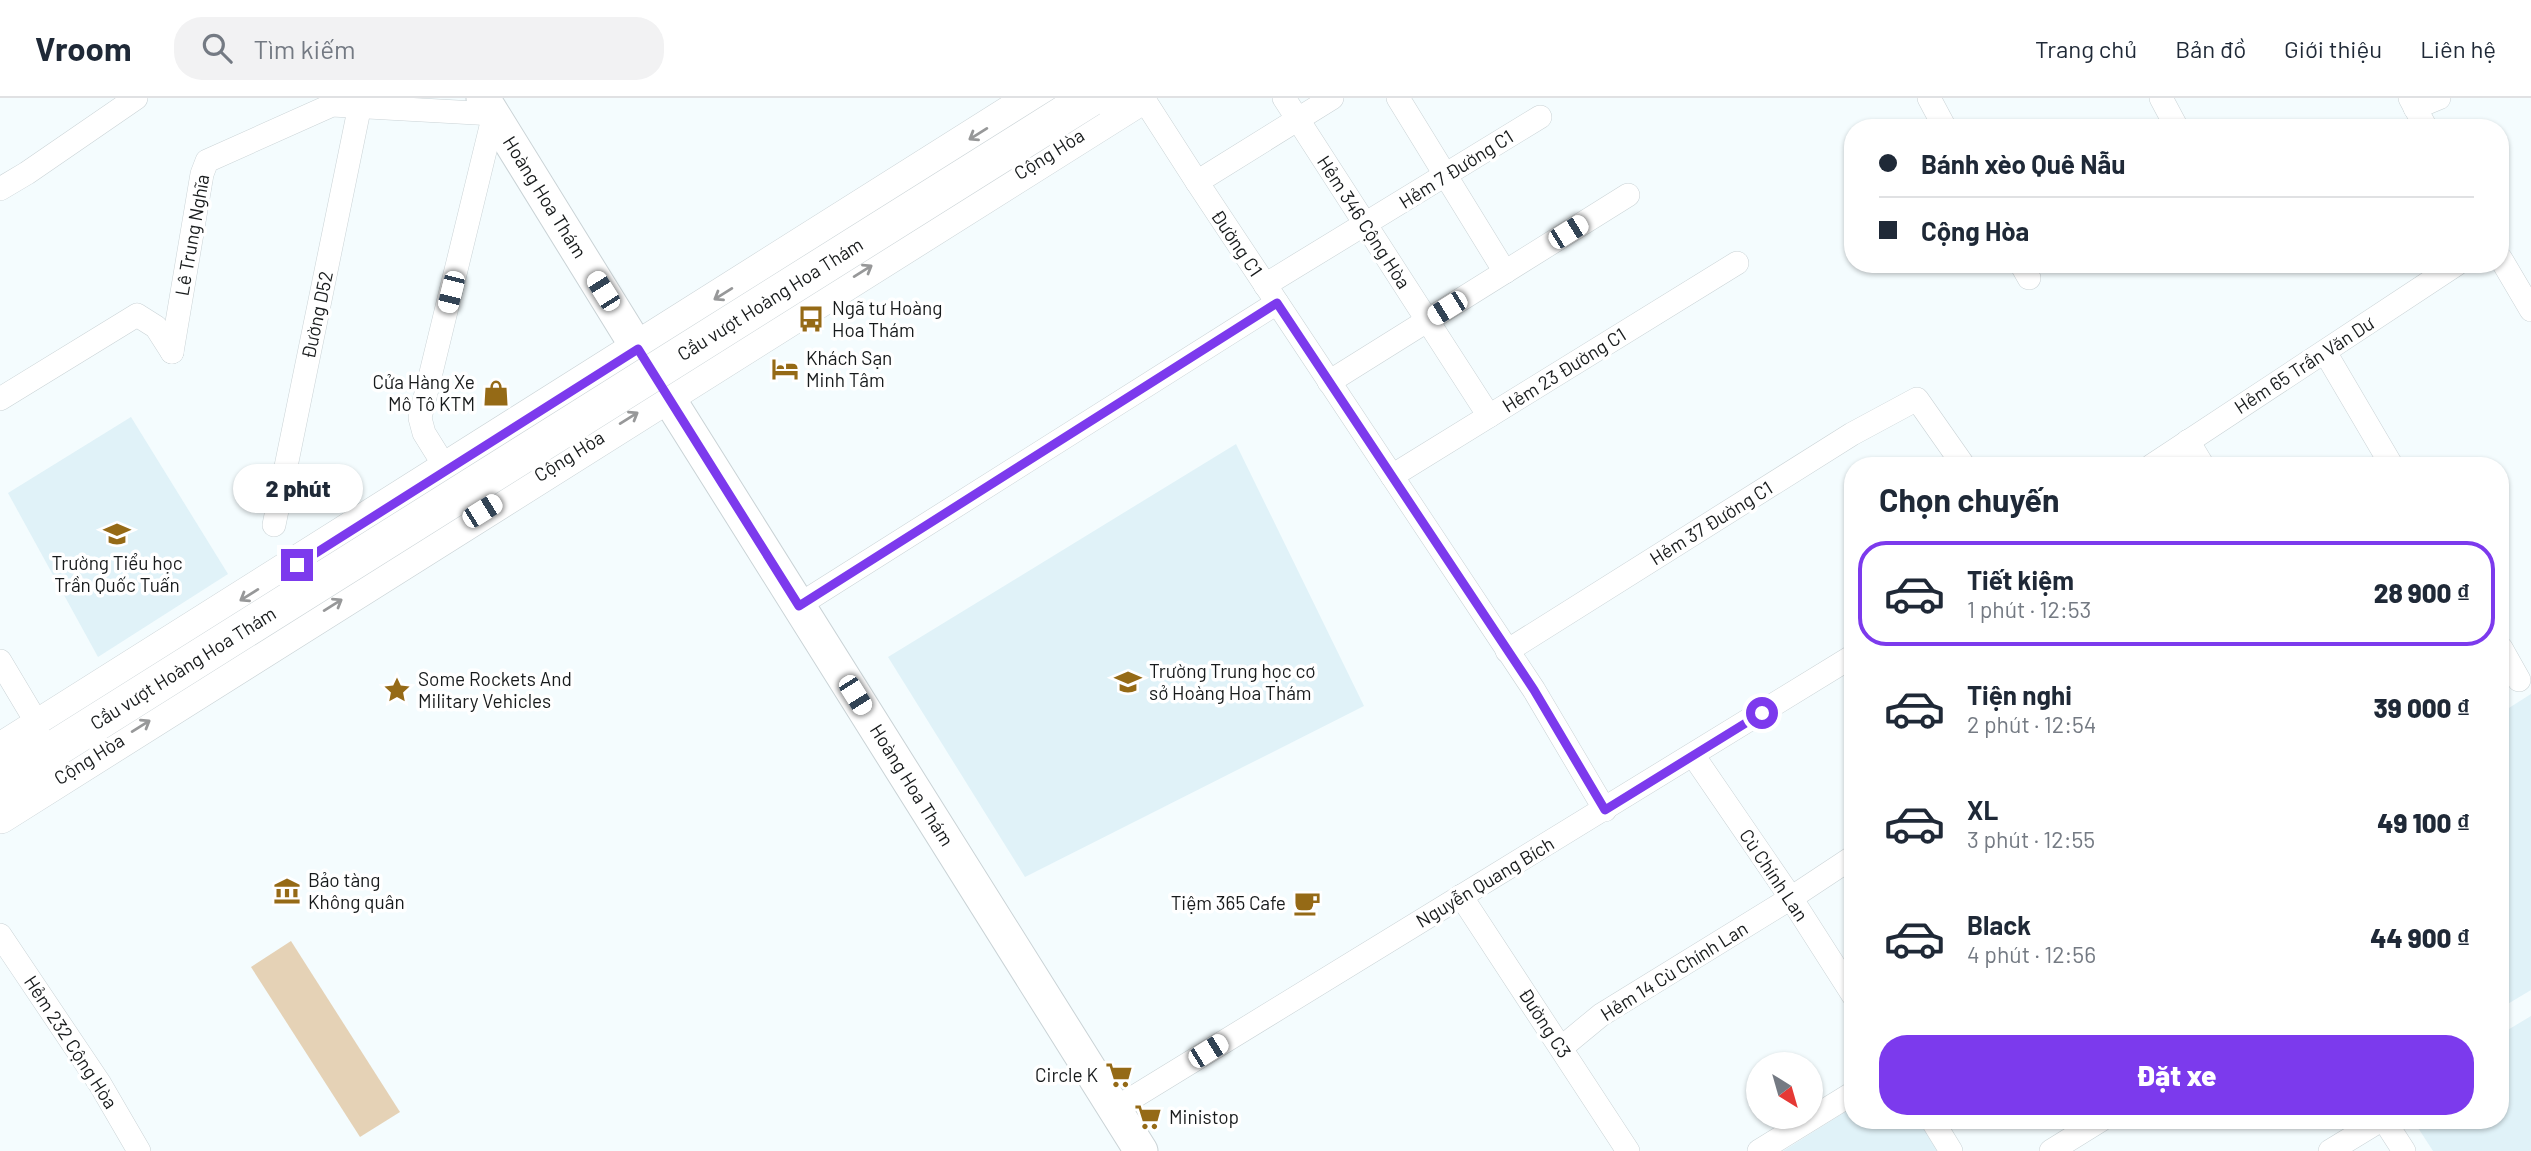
<!DOCTYPE html>
<html lang="vi">
<head>
<meta charset="utf-8">
<style>
	:root { --surface:#fff; --page:#f2f2f3; --text:#1f2937; --muted:#747a83; --line:#e0e1e3; --accent:#7c3aed }
	body { margin:0; font-family:Barlow,sans-serif; background:var(--page); color:var(--text); height:100vh; display:flex; flex-direction:column; font-size:26px; white-space:nowrap }
	* { box-sizing:border-box; margin:0 }
	p { font-size:23px; color:var(--muted) }
	.icon { flex:none; width:38px; height:38px; fill:none; stroke:currentColor; stroke-width:2; stroke-linecap:round; stroke-linejoin:round }
	.map { position:relative; flex:1; overflow:hidden }
	.sheet { position:absolute; left:1844px; top:359px; width:665px; height:672px; display:flex; flex-direction:column; background:var(--surface); border-radius:28px; box-shadow:0 2px 5px #0004 }
	.sheet>* { flex:none }
	.top-card { position:absolute; left:1844px; top:21px; width:665px; height:154px; border-radius:28px; box-shadow:0 2px 5px #0004; display:grid; align-content:center; height:154px; padding:0 35px; background:var(--surface) }
	.needle { width:46px; rotate:143deg }
	.controls { position:absolute; left:1746px; top:954px; display:grid; gap:14px }
	.controls a { display:grid; place-items:center; width:77px; height:77px; border-radius:50%; background:var(--surface); box-shadow:0 2px 5px #0004; font-size:35px }
	.end { position:absolute; width:32px; height:32px; margin:-16px; border:9px solid #7c3aed; background:#fff; box-shadow:0 0 0 4px #fff }
	.from { border-radius:50% }
	.bubble { position:absolute; height:49px; border-radius:24px; background:var(--surface); box-shadow:0 2px 5px #0004; font-size:23px; font-weight:800; line-height:49px; text-align:center }
	.car { position:absolute; width:21px; height:42px; margin:-21px -10px; border-radius:9px; box-shadow:0 0 5px 2px #0007; background:linear-gradient(#fff 24%,#345 0 40%,#fff 0 76%,#345 0 86%,#fff 0) }
	.top-card b { display:flex; align-items:center; gap:24px; height:66px; font-size:26px }
	.top-card b+b { border-top:2px solid var(--line) }
	.top-card i { width:18px; height:18px; background:var(--text) }
	ul { padding:0; list-style:none }
	li { display:flex; align-items:center; gap:21px; height:105px; margin:0 14px 10px; padding:0 21px; border:4px solid transparent; border-radius:28px }
	li div { flex:1 }
	li b { display:block; font-size:26px }
	li em { font-style:normal; font-weight:800 }
	li.on { border-color:var(--accent) }
	li>.icon { width:63px; height:63px; stroke-width:1.5 }
	h2 { padding:0 35px; font-size:32px; line-height:84px }
	.primary-button { display:flex; gap:14px; margin-top:auto; padding:14px 35px }
	.primary-button a { flex:1; height:80px; border-radius:28px; background:var(--accent); color:#fff; font-size:28px; font-weight:800; line-height:80px; text-align:center }
	header { display:flex; align-items:center; gap:42px; box-sizing:border-box; height:98px; padding:0 35px; background:var(--surface); border-bottom:2px solid var(--line) }
	header strong { font-size:33px }
	nav { display:flex; gap:38px; margin-inline-start:auto; font-size:24px }
	.search { width:490px; height:63px; background:var(--page); display:flex; align-items:center; gap:18px; box-sizing:border-box; padding:0 24px; border-radius:28px; color:var(--muted); font-size:26px }
	.map>svg:first-child { display:block }
</style>
</head>
<body>
<header>
<strong>Vroom</strong>
<div class="search"><svg class="icon" aria-label="search" viewBox="0 0 24 24"><circle cx="10" cy="10" r="6"/><path d="M15 15l6 6"/></svg>Tìm kiếm</div>
<nav><a>Trang chủ</a><a>Bản đồ</a><a>Giới thiệu</a><a>Liên hệ</a></nav>
</header>
<div class="map">
<svg width="2531" height="1053" viewBox="0 0 2531 1053">
	<rect width="100%" height="100%" fill="#f4fcfe"/>
	<!-- built -->
	<g fill="#e0f2f8">
		<path d="M131 319 228 476 98 559 8 395Z"/>
		<path d="M1236 346 1364 608 1025 779 888 559Z"/>
		<path d="M2531 596V892L2501 910V615Z"/>
		<path d="M2531 918V1053H2433L2413 1022H2501V936Z"/>
		<path d="M1853 1009V1022H1925L1944 1053H1783Z"/>
	</g>
	<!-- green -->
	<path fill="#e5d2b6" d="M291 843 400 1014 360 1039 251 869Z"/>
	<g fill="none" stroke-linecap="round" stroke-linejoin="round">
		<!-- street casing -->
		<g stroke="#cad3d6" stroke-width="24">
			<g id="street">
				<path d="M1143 0 1197 84 1534 592 1605 712"/>
				<path d="M1284 0 1489 318"/>
				<path d="M1398 0 1505 174"/>
				<path d="M1929 0 1945 30"/>
				<path d="M2161 0 2177 30"/>
				<path d="M2410 0 2426 30"/>
				<path d="M2415 10 2439 0"/>
				<path d="M1197 84 1332 0"/>
				<path d="M0 91 27 75 136 0"/>
				<path d="M2501 161 2531 212"/>
				<path d="M2021 166 2029 180"/>
				<path d="M1265 187 1540 19"/>
				<path d="M172 254 202 76 207 63 332 7 494 16 420 320 424 335 447 372"/>
				<path d="M2325 254 2392 368"/>
				<path d="M1329 284 1628 97"/>
				<path d="M0 301 137 217 156 229 172 254"/>
				<path d="M2188 343 2203 368"/>
				<path d="M2151 368 2457 166"/>
				<path d="M1392 378 1737 165"/>
				<path d="M274 427 360 7"/>
				<path d="M799 507 1277 205"/>
				<path d="M2501 550 2519 582"/>
				<path d="M1507 553 1852 336 1917 301 1964 368"/>
				<path d="M0 563 40 630"/>
				<path d="M1693 657 1791 800 1853 897"/>
				<path d="M1461 798 1628 1053"/>
				<path d="M0 837 100 986 139 1053"/>
				<path d="M1561 950 1601 917 1791 800 1853 759"/>
				<path d="M1116 1010C1361 858 1608 710 1853 558"/>
				<path d="M1932 1022 1951 1053"/>
				<path d="M2384 1022 2404 1053"/>
				<path d="M1759 1053 1853 995"/>
				<path d="M2051 1053 2101 1022"/>
				<path d="M2330 1053 2381 1022"/>
			</g>
		</g>
		<!-- secondary casing -->
		<g stroke="#cad3d6" stroke-width="35">
			<path id="secondary" d="M483 0 674 309 1141 1053"/>
		</g>
		<!-- primary casing -->
		<g stroke="#cad3d6" stroke-width="38">
			<g id="primary">
				<path d="M0 654 1036 0"/>
				<path d="M0 685 59 648"/>
				<path d="M0 717 1138 0"/>
			</g>
		</g>
		<!-- street -->
		<use href="#street" stroke="#fff" stroke-width="23"/>
		<!-- secondary -->
		<use href="#secondary" stroke="#fff" stroke-width="33"/>
		<!-- primary -->
		<use href="#primary" stroke="#fff" stroke-width="37"/>
		<!-- primary-bridge casing -->
		<g stroke="#cad3d6" stroke-width="38" stroke-linecap="butt">
			<path id="primary-bridge" d="M59 648 1090 0"/>
		</g>
		<!-- primary-bridge -->
		<use href="#primary-bridge" stroke="#fff" stroke-width="37"/>
	</g>
	<!-- one-way arrows -->
	<defs><path id="oneway-shaft" d="M-6 0H5M1.5-3L5.5 0L1.5 3" fill="none" stroke-width="1.6" stroke-linecap="round" stroke-linejoin="round" transform="scale(1.75)"/></defs>
	<g stroke="#979899">
		<use href="#oneway-shaft" transform="translate(978 36) rotate(148)"/>
		<use href="#oneway-shaft" transform="translate(863 173) rotate(-32)"/>
		<use href="#oneway-shaft" transform="translate(723 196) rotate(148)"/>
		<use href="#oneway-shaft" transform="translate(629 320) rotate(-32)"/>
		<use href="#oneway-shaft" transform="translate(249 497) rotate(148)"/>
		<use href="#oneway-shaft" transform="translate(333 507) rotate(-32)"/>
		<use href="#oneway-shaft" transform="translate(141 628) rotate(-32)"/>
	</g>
	<g fill="none" stroke-linecap="round" stroke-linejoin="round">
		<!-- route -->
		<path stroke="#7c3aed" stroke-width="9" d="M297 467 638 251 799 508 1277 205 1534 592 1605 712 1762 615"/>
	</g>
	<!-- icons -->
	<defs>
		<g id="bus-bare" transform="scale(2.1)"><path d="M-5-6H5V4H4V6H2V4H-2V6H-4V4H-5ZM-3.5-4V0h7V-4ZM-3.5 1.2v1.5H-2V1.2ZM2 1.2v1.5H3.5V1.2Z" fill="#956a16" stroke="#fff" stroke-width="2.5" paint-order="stroke"/></g>
		<g id="hotel-bare" transform="scale(2.1)"><path d="M-6-4.5h1.5V1H6V5H4.5V3h-9V5H-6ZM-4 0a1.8 1.8 0 1 1 3.6 0ZM.5 0V-2.5h3Q6-2.5 6 0Z" fill="#956a16" stroke="#fff" stroke-width="2.5" paint-order="stroke"/></g>
		<g id="shop-bare" transform="scale(2.1)"><path d="M-5-2.5h2.3a2.7 3.5 0 0 1 5.4 0H5L5.5 6h-11ZM-1.5-2.5h3a1.5 2.3 0 0 0-3 0Z" fill="#956a16" stroke="#fff" stroke-width="2.5" paint-order="stroke"/></g>
		<g id="school-bare" transform="scale(2.1)"><path d="M0-5L7-2L0 1L-7-2ZM-4 1L0 2.5L4 1V4Q0 6-4 4Z" fill="#956a16" stroke="#fff" stroke-width="2.5" paint-order="stroke"/></g>
		<g id="sight-bare" transform="scale(2.1)"><path d="M0-6L1.8-2.2L6-1.7L2.9 1.2L3.7 5.4L0 3.3L-3.7 5.4L-2.9 1.2L-6-1.7L-1.8-2.2Z" fill="#956a16" stroke="#fff" stroke-width="2.5" paint-order="stroke"/></g>
		<g id="museum-bare" transform="scale(2.1)"><path d="M0-6L6-3V-2H-6V-3ZM-5-1h2V3h-2ZM-1-1h2V3h-2ZM3-1h2V3H3ZM-6 4H6V6H-6Z" fill="#956a16" stroke="#fff" stroke-width="2.5" paint-order="stroke"/></g>
		<g id="cafe-bare" transform="scale(2.1)"><path d="M-5.5-4.5H6V0H3Q3 3.5 0 3.5H-2.5Q-5.5 3.5-5.5 0ZM3-3.2v2h1.7v-2ZM-6 4.5H4V6H-6Z" fill="#956a16" stroke="#fff" stroke-width="2.5" paint-order="stroke"/></g>
		<g id="supermarket-bare" transform="scale(2.1)"><path d="M-6-5.5h2.5l.6 2H6L4.5 2H-2.5L-4.4-4H-6ZM-1.5 3.2a1.3 1.3 0 1 0 .1 0ZM3 3.2a1.3 1.3 0 1 0 .1 0Z" fill="#956a16" stroke="#fff" stroke-width="2.5" paint-order="stroke"/></g>
	</defs>
	<g fill-rule="evenodd">
		<use href="#bus-bare" x="811" y="221"/>
		<use href="#hotel-bare" x="785" y="271"/>
		<use href="#shop-bare" x="496" y="295"/>
		<use href="#school-bare" x="117" y="436"/>
		<use href="#school-bare" x="1128" y="584"/>
		<use href="#sight-bare" x="397" y="592"/>
		<use href="#museum-bare" x="287" y="793"/>
		<use href="#cafe-bare" x="1307" y="805"/>
		<use href="#supermarket-bare" x="1119" y="977"/>
		<use href="#supermarket-bare" x="1148" y="1019"/>
	</g>
	<g text-anchor="middle" stroke-width="7" stroke-linejoin="round" paint-order="stroke">
		<!-- street labels -->
		<g font-size="19" fill="#181b1c" stroke="#fff">
			<text transform="translate(1049 56) rotate(-32)" y="7">Cộng Hòa</text>
			<text transform="translate(1456 71) rotate(-32)" y="7">Hẻm 7 Đường C1</text>
			<text transform="translate(545 99) rotate(58)" y="7">Hoàng Hoa Thám</text>
			<text transform="translate(1364 124) rotate(57)" y="7">Hẻm 346 Cộng Hòa</text>
			<text transform="translate(192 137) rotate(-80)" y="7">Lê Trung Nghĩa</text>
			<text transform="translate(1237 145) rotate(56)" y="7">Đường C1</text>
			<text transform="translate(770 201) rotate(-32)" y="7">Cầu vượt Hoàng Hoa Thám</text>
			<text transform="translate(317 217) rotate(-78)" y="7">Đường D52</text>
			<text transform="translate(2304 267) rotate(-33)" y="7">Hẻm 65 Trần Văn Dư</text>
			<text transform="translate(1564 272) rotate(-32)" y="7">Hẻm 23 Đường C1</text>
			<text transform="translate(569 358) rotate(-32)" y="7">Cộng Hòa</text>
			<text transform="translate(1711 425) rotate(-32)" y="7">Hẻm 37 Đường C1</text>
			<text transform="translate(183 570) rotate(-32)" y="7">Cầu vượt Hoàng Hoa Thám</text>
			<text transform="translate(89 661) rotate(-32)" y="7">Cộng Hòa</text>
			<text transform="translate(912 687) rotate(58)" y="7">Hoàng Hoa Thám</text>
			<text transform="translate(1774 777) rotate(56)" y="7">Cù Chính Lan</text>
			<text transform="translate(1485 784) rotate(-31)" y="7">Nguyễn Quang Bích</text>
			<text transform="translate(1674 873) rotate(-32)" y="7">Hẻm 14 Cù Chính Lan</text>
			<text transform="translate(1545 925) rotate(57)" y="7">Đường C3</text>
			<text transform="translate(71 944) rotate(57)" y="7">Hẻm 232 Cộng Hòa</text>
		</g>
		<!-- poi labels -->
		<g font-size="19" fill="#181b1c" stroke="#fff" text-anchor="start">
			<text x="832" y="217">Ngã tư Hoàng<tspan x="832" dy="22">Hoa Thám</tspan></text>
			<text x="806" y="267">Khách Sạn<tspan x="806" dy="22">Minh Tâm</tspan></text>
			<text x="475" y="291" text-anchor="end">Cửa Hàng Xe<tspan x="475" dy="22">Mô Tô KTM</tspan></text>
			<text x="117" y="472" text-anchor="middle">Trường Tiểu học<tspan x="117" dy="22">Trần Quốc Tuấn</tspan></text>
			<text x="1149" y="580">Trường Trung học cơ<tspan x="1149" dy="22">sở Hoàng Hoa Thám</tspan></text>
			<text x="418" y="588">Some Rockets And<tspan x="418" dy="22">Military Vehicles</tspan></text>
			<text x="308" y="789">Bảo tàng<tspan x="308" dy="22">Không quân</tspan></text>
			<text x="1286" y="812" text-anchor="end">Tiệm 365 Cafe</text>
			<text x="1098" y="984" text-anchor="end">Circle K</text>
			<text x="1169" y="1026">Ministop</text>
		</g>
	</g>
</svg>
<div class="controls">
<a><svg class="needle" viewBox="-14 -14 28 28"><path d="M0-13l5 13h-10z" fill="#e53935"/><path d="M0 13l5-13h-10z" fill="#747a83"/></svg></a>
</div>
<i class="end from" style="left:1762px;top:615px"></i>
<i class="end" style="left:297px;top:467px"></i>
<div class="bubble" style="left:233px;top:366px;width:130px">2 phút</div>
<i class="car" style="left:1568px;top:134px;rotate:58deg"></i>
<i class="car" style="left:603px;top:193px;rotate:328deg"></i>
<i class="car" style="left:451px;top:194px;rotate:194deg"></i>
<i class="car" style="left:1447px;top:210px;rotate:238deg"></i>
<i class="car" style="left:482px;top:413px;rotate:58deg"></i>
<i class="car" style="left:855px;top:597px;rotate:148deg"></i>
<i class="car" style="left:1208px;top:953px;rotate:58deg"></i>
<div class="top-card">
<b><i class="from"></i>Bánh xèo Quê Nẫu</b>
<b><i></i>Cộng Hòa</b>
</div>
<section class="sheet">
<h2>Chọn chuyến</h2>
<ul>
<li class="on"><svg class="icon" aria-label="car" viewBox="0 0 24 24"><path d="M5 17H2v-5l4-1 3-4h7l3 4 3 1v5h-3M9 17h6M6 11h13"/><circle cx="7" cy="17" r="2"/><circle cx="17" cy="17" r="2"/></svg><div><b>Tiết kiệm</b><p>1 phút · 12:53</p></div><em>28 900 ₫</em></li>
<li><svg class="icon" aria-label="car" viewBox="0 0 24 24"><path d="M5 17H2v-5l4-1 3-4h7l3 4 3 1v5h-3M9 17h6M6 11h13"/><circle cx="7" cy="17" r="2"/><circle cx="17" cy="17" r="2"/></svg><div><b>Tiện nghi</b><p>2 phút · 12:54</p></div><em>39 000 ₫</em></li>
<li><svg class="icon" aria-label="car" viewBox="0 0 24 24"><path d="M5 17H2v-5l4-1 3-4h7l3 4 3 1v5h-3M9 17h6M6 11h13"/><circle cx="7" cy="17" r="2"/><circle cx="17" cy="17" r="2"/></svg><div><b>XL</b><p>3 phút · 12:55</p></div><em>49 100 ₫</em></li>
<li><svg class="icon" aria-label="car" viewBox="0 0 24 24"><path d="M5 17H2v-5l4-1 3-4h7l3 4 3 1v5h-3M9 17h6M6 11h13"/><circle cx="7" cy="17" r="2"/><circle cx="17" cy="17" r="2"/></svg><div><b>Black</b><p>4 phút · 12:56</p></div><em>44 900 ₫</em></li>
</ul>
<div class="primary-button"><a>Đặt xe</a></div>
</section>
</div>
</body>
</html>
